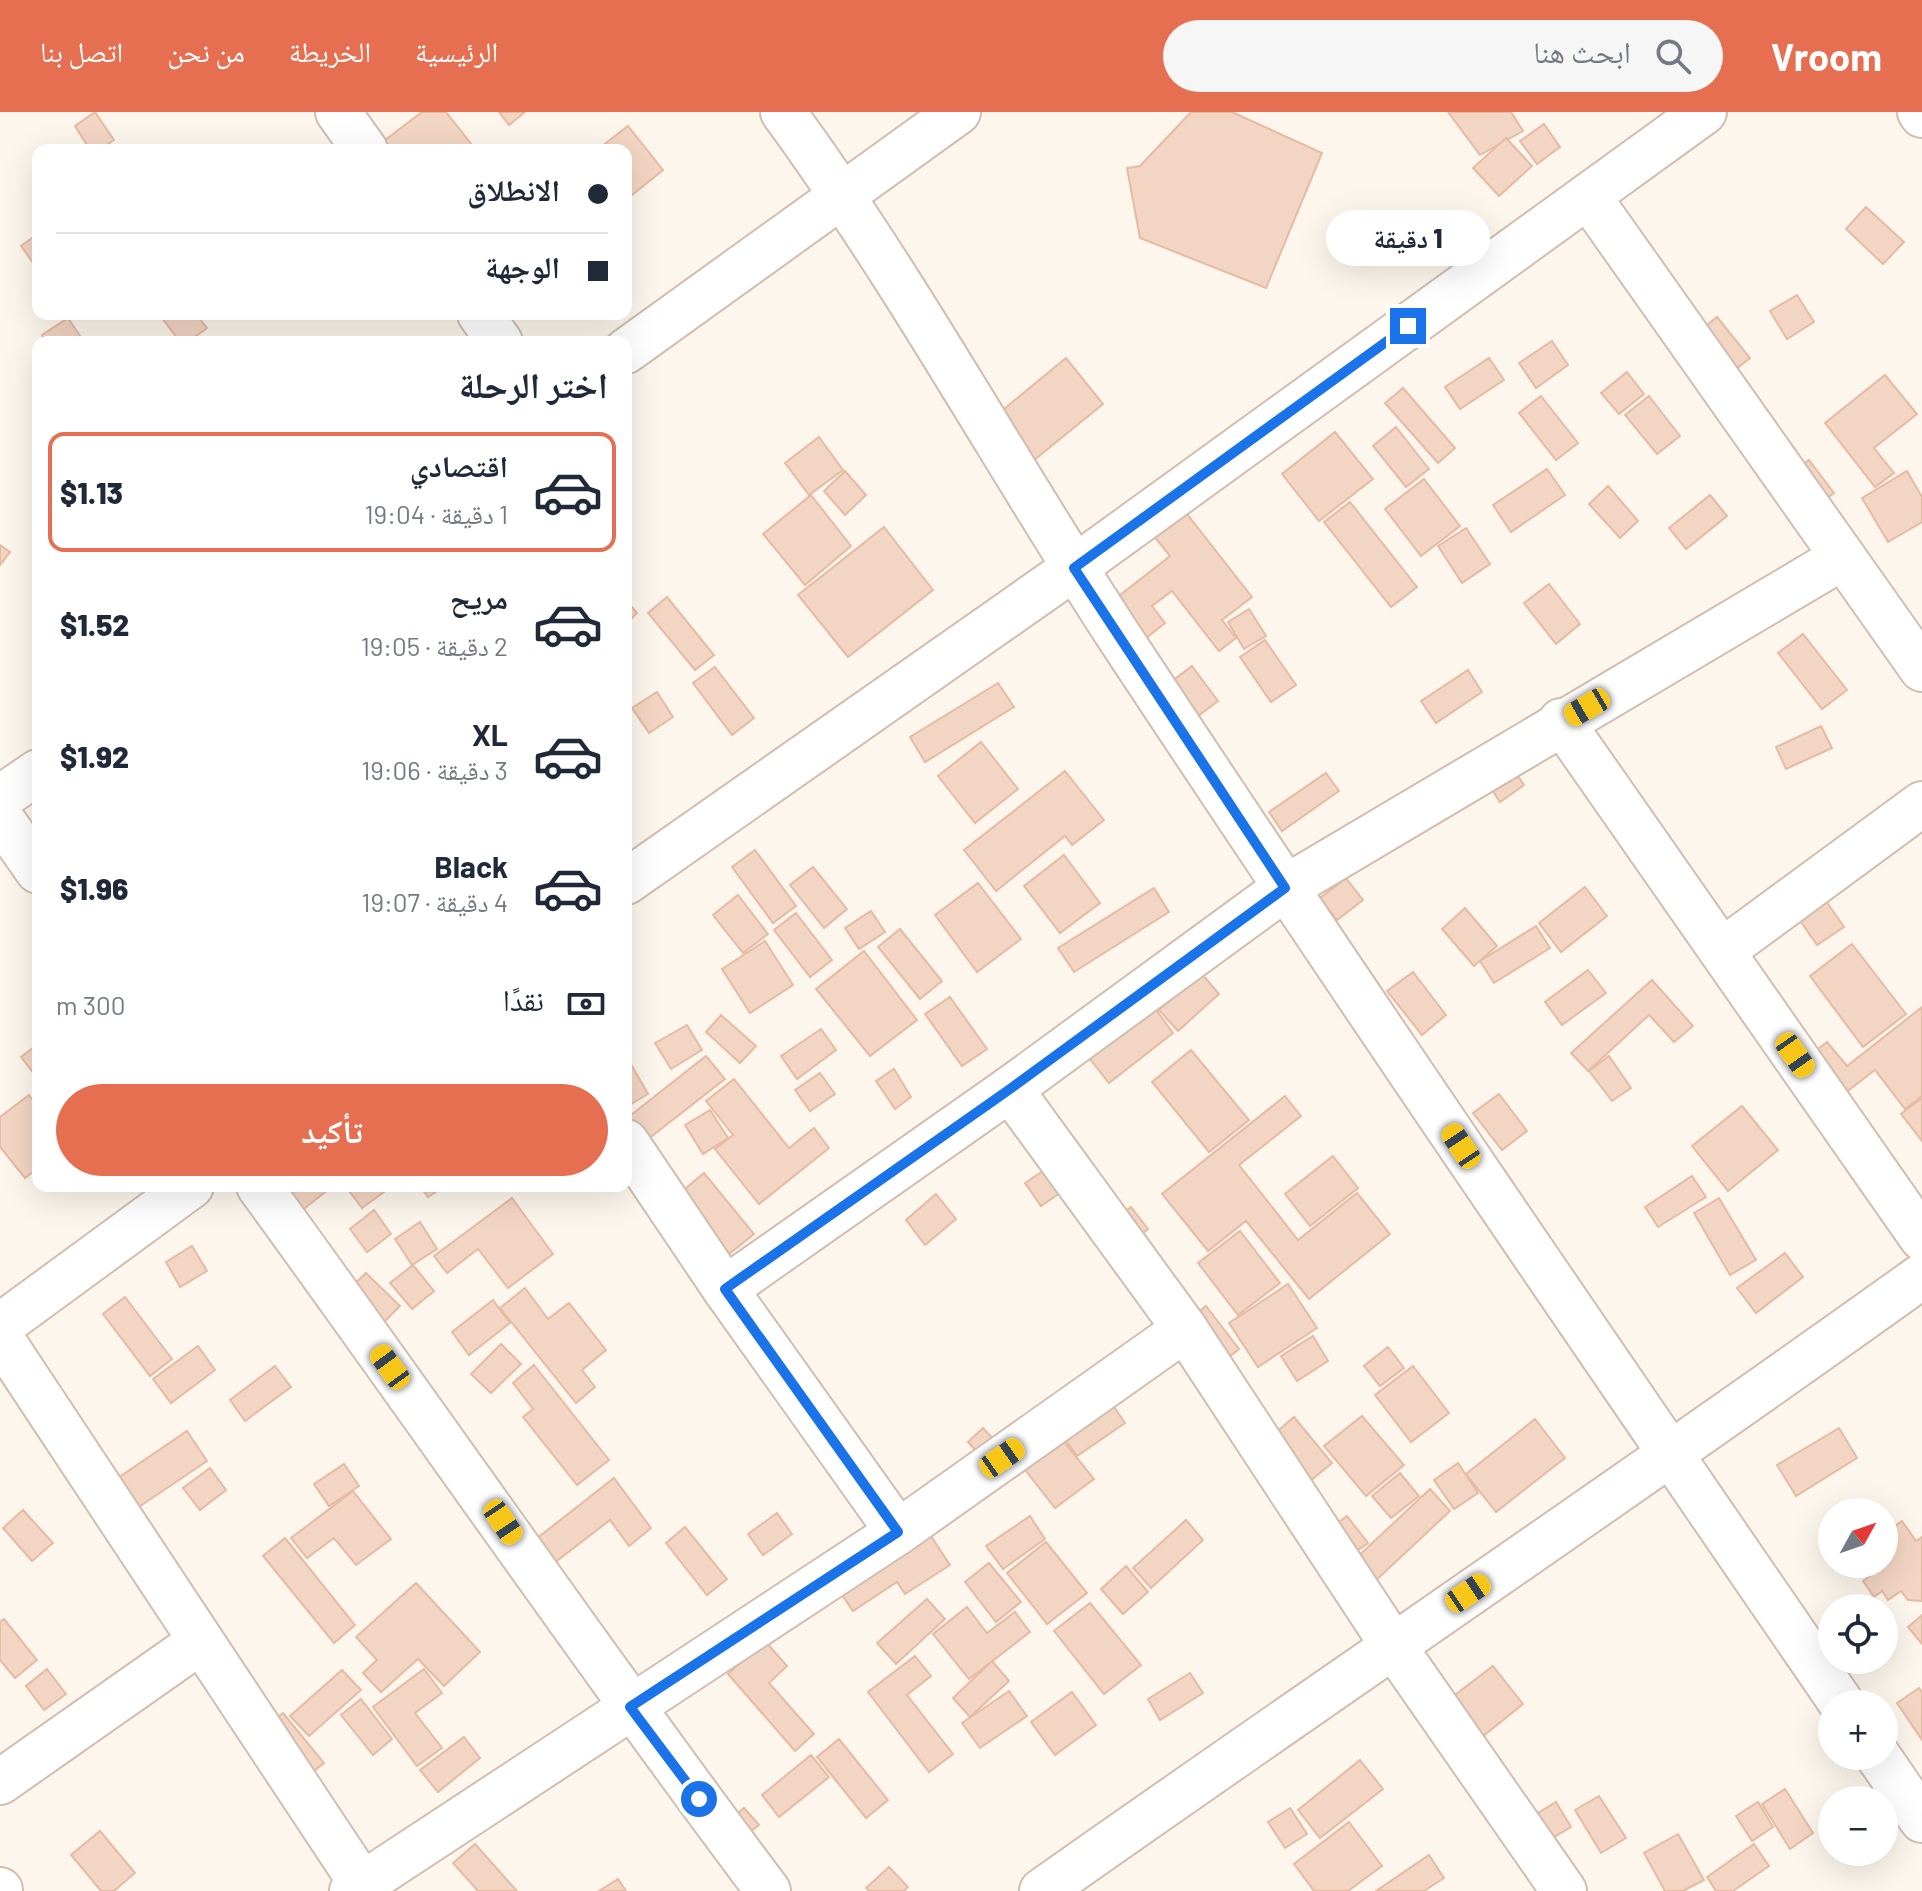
<!DOCTYPE html>
<html lang="ar">
<head>
<meta charset="utf-8">
<style>
	:root { --surface:#fff; --page:#f6f6f7; --text:#1f2937; --muted:#747a83; --line:#e0e1e3; --accent:#e76f51 }
	body { margin:0; font-family:Barlow,"Noto Naskh Arabic",sans-serif; background:var(--page); color:var(--text); direction:rtl; height:100vh; display:flex; flex-direction:column; font-size:30px; white-space:nowrap }
	* { box-sizing:border-box; margin:0 }
	p { font-size:26px; color:var(--muted) }
	.icon { flex:none; width:44px; height:44px; fill:none; stroke:currentColor; stroke-width:2; stroke-linecap:round; stroke-linejoin:round }
	.map { position:relative; flex:1; overflow:hidden; direction:ltr }
	.drawer { position:absolute; left:32px; top:224px; width:600px; height:856px; display:flex; flex-direction:column; background:var(--surface); border-radius:16px; box-shadow:0 8px 32px #0002; direction:rtl }
	.drawer>* { flex:none }
	.banner { position:absolute; left:32px; top:32px; width:600px; height:176px; border-radius:16px; box-shadow:0 8px 32px #0002; direction:rtl; display:grid; align-content:center; height:176px; padding:0 24px; background:var(--surface) }
	.needle { width:52px; rotate:50deg }
	.tools { position:absolute; left:1818px; top:1386px; display:grid; gap:16px }
	.tools a { display:grid; place-items:center; width:80px; height:80px; border-radius:50%; background:var(--surface); box-shadow:0 8px 32px #0002; font-size:40px }
	.end { position:absolute; width:36px; height:36px; margin:-18px; border:10px solid #1a73e8; background:#fff; box-shadow:0 0 0 4px #fff }
	.from { border-radius:50% }
	.bubble { position:absolute; height:56px; border-radius:28px; background:var(--surface); box-shadow:0 8px 32px #0002; font-size:26px; font-weight:800; line-height:56px; text-align:center; direction:rtl }
	.car { position:absolute; width:24px; height:48px; margin:-24px -12px; border-radius:10px; box-shadow:0 0 6px 2px #0007; background:linear-gradient(#f5c518 24%,#345 0 40%,#f5c518 0 76%,#345 0 86%,#f5c518 0) }
	.banner b { display:flex; align-items:center; gap:28px; height:76px; font-size:30px }
	.banner b+b { border-top:2px solid var(--line) }
	.banner i { width:20px; height:20px; background:var(--text) }
	ul { padding:0; list-style:none }
	li { display:flex; align-items:center; gap:24px; height:120px; margin:0 16px 12px; padding:0 8px; border:4px solid transparent; border-radius:16px }
	li div { flex:1 }
	li b { display:block; font-size:30px }
	li em { font-style:normal; font-weight:800 }
	li.selected { border-color:var(--accent) }
	li>.icon { width:72px; height:72px; stroke-width:1.5 }
	h2 { padding:0 24px; font-size:36px; line-height:96px }
	.pay { display:flex; align-items:center; gap:20px; height:88px; padding:0 24px; font-size:30px }
	.pay p { margin-inline-start:auto }
	.button { display:flex; gap:16px; margin-top:auto; padding:16px 24px }
	.button a { flex:1; height:92px; border-radius:48px; background:var(--accent); color:#fff; font-size:32px; font-weight:800; line-height:92px; text-align:center }
	header { display:flex; align-items:center; gap:48px; box-sizing:border-box; height:112px; padding:0 40px; background:var(--accent); color:#fff }
	header strong { font-size:38px }
	nav { display:flex; gap:44px; margin-inline-start:auto; font-size:28px }
	.search { width:560px; height:72px; background:var(--page); display:flex; align-items:center; gap:20px; box-sizing:border-box; padding:0 28px; border-radius:44px; color:var(--muted); font-size:30px }
	.map>svg:first-child { display:block }
</style>
</head>
<body>
<header>
<strong>Vroom</strong>
<div class="search"><svg class="icon" aria-label="search" viewBox="0 0 24 24"><circle cx="10" cy="10" r="6"/><path d="M15 15l6 6"/></svg>ابحث هنا</div>
<nav><a>الرئيسية</a><a>الخريطة</a><a>من نحن</a><a>اتصل بنا</a></nav>
</header>
<div class="map">
<svg width="1922" height="1779" viewBox="0 0 1922 1779">
	<rect width="100%" height="100%" fill="#fdf6ec"/>
	<!-- building -->
	<g fill="#f3d5c3" stroke="#e6bba3" stroke-width="2">
		<path d="M95 0 114 28 99 38H90L75 14Z"/>
		<path d="M422 0H446L472 33 465 38H372Z"/>
		<path d="M499 0H525L509 13Z"/>
		<path d="M1191 0H1232L1322 41 1266 176 1140 126 1127 56 1140 54Z"/>
		<path d="M1448 0H1511L1523 19 1480 43Z"/>
		<path d="M1544 12 1560 35 1537 52 1520 29Z"/>
		<path d="M628 14 663 58 626 88V38H597Z"/>
		<path d="M1506 26 1532 54 1499 84 1473 56Z"/>
		<path d="M1866 95 1904 130 1883 152 1846 117Z"/>
		<path d="M38 122V158L21 134Z"/>
		<path d="M1797 183 1814 210 1787 227 1770 199Z"/>
		<path d="M159 202H196L207 216 188 230H180Z"/>
		<path d="M1717 205 1750 246 1722 268 1689 228Z"/>
		<path d="M68 206 82 227 47 230 42 223Z"/>
		<path d="M1552 229 1568 253 1536 276 1519 251Z"/>
		<path d="M1066 246 1103 292 1023 357 987 311Z"/>
		<path d="M1489 246 1504 268 1460 297 1445 275Z"/>
		<path d="M1627 260 1644 282 1619 302 1601 281Z"/>
		<path d="M1885 263 1917 302 1874 336 1894 361 1875 375 1825 311Z"/>
		<path d="M1403 276 1455 336 1438 351 1385 291Z"/>
		<path d="M1541 284 1578 331 1556 348 1519 301Z"/>
		<path d="M1649 284 1680 324 1657 342 1625 303Z"/>
		<path d="M1396 315 1429 357 1406 375 1373 334Z"/>
		<path d="M1335 320 1373 367 1319 409 1282 362Z"/>
		<path d="M819 325 843 358 809 383 785 351Z"/>
		<path d="M1809 348 1834 381 1811 398 1786 365Z"/>
		<path d="M1547 357 1565 383 1511 420 1493 393Z"/>
		<path d="M845 359 866 383 845 403 824 379Z"/>
		<path d="M1907 359 1922 385V410L1888 430 1862 386Z"/>
		<path d="M1424 367 1460 414 1421 444 1385 397Z"/>
		<path d="M1608 374 1638 409 1620 426 1589 392Z"/>
		<path d="M811 383 851 434 805 473 763 422Z"/>
		<path d="M1710 383 1727 404 1686 437 1669 416Z"/>
		<path d="M1350 390 1417 475 1391 495 1324 410Z"/>
		<path d="M1180 393 1252 485 1222 508 1236 526 1219 539 1172 479 1152 494 1165 511 1141 530 1110 491 1170 444 1148 417Z"/>
		<path d="M884 415 933 478 848 545 798 483Z"/>
		<path d="M1466 416 1490 452 1462 471 1438 434Z"/>
		<path d="M0 433 10 440 0 453Z"/>
		<path d="M1549 472 1580 512 1556 532 1524 491Z"/>
		<path d="M667 485 714 543 695 558 648 501Z"/>
		<path d="M626 488 637 501 626 512Z"/>
		<path d="M1249 497 1266 524 1244 537 1228 510Z"/>
		<path d="M1803 522 1847 578 1822 597 1778 541Z"/>
		<path d="M1265 528 1296 573 1271 590 1240 545Z"/>
		<path d="M1192 554 1218 589 1198 604 1171 570Z"/>
		<path d="M715 555 754 606 732 623 693 571Z"/>
		<path d="M1468 558 1482 580 1436 611 1421 589Z"/>
		<path d="M998 571 1014 595 925 650 910 625Z"/>
		<path d="M657 580 673 605 649 621 632 596Z"/>
		<path d="M1821 614 1832 636 1786 657 1776 635Z"/>
		<path d="M981 630 1018 677 975 711 938 664Z"/>
		<path d="M1509 651 1524 673 1500 690 1485 667Z"/>
		<path d="M1065 659 1104 708 1072 733 1065 724 996 779 964 738Z"/>
		<path d="M1326 661 1339 679 1282 719 1269 700Z"/>
		<path d="M755 738 796 794 773 811 732 755Z"/>
		<path d="M1064 743 1100 791 1060 821 1024 774Z"/>
		<path d="M813 755 847 797 824 816 790 773Z"/>
		<path d="M1346 766 1363 788 1337 808 1320 786Z"/>
		<path d="M978 771 1021 827 977 860 935 803Z"/>
		<path d="M1585 775 1607 804 1561 840 1539 811Z"/>
		<path d="M1154 776 1169 800 1074 860 1058 836Z"/>
		<path d="M738 783 768 822 743 841 713 803Z"/>
		<path d="M1826 789 1844 815 1817 833 1799 807Z"/>
		<path d="M1465 796 1497 834 1474 854 1442 817Z"/>
		<path d="M871 799 885 820 859 837 845 816Z"/>
		<path d="M796 801 832 848 810 865 774 818Z"/>
		<path d="M1536 814 1550 836 1494 871 1480 849Z"/>
		<path d="M900 817 942 869 920 887 878 835Z"/>
		<path d="M765 829 793 873 750 901 722 857Z"/>
		<path d="M1852 832 1906 902 1863 935 1810 864Z"/>
		<path d="M864 839 917 908 870 944 816 877Z"/>
		<path d="M1588 858 1606 881 1562 913 1545 890Z"/>
		<path d="M1413 860 1446 903 1422 923 1387 879Z"/>
		<path d="M1201 861 1219 882 1178 919 1159 898Z"/>
		<path d="M1652 868 1693 914 1674 930 1649 903 1588 959 1571 941Z"/>
		<path d="M950 885 987 937 962 954 925 902Z"/>
		<path d="M1154 895 1173 921 1109 971 1089 946Z"/>
		<path d="M1922 895V984L1905 997 1875 958 1836 988 1804 948 1827 930 1847 954Z"/>
		<path d="M721 903 756 934 740 951 706 920Z"/>
		<path d="M687 913 702 938 671 957 655 931Z"/>
		<path d="M821 917 836 938 797 967 781 944Z"/>
		<path d="M38 932V967L21 945Z"/>
		<path d="M1191 938 1249 1008 1209 1040 1152 970Z"/>
		<path d="M706 944 725 967 643 1031 626 1007Z"/>
		<path d="M1609 944 1631 976 1612 989 1589 959Z"/>
		<path d="M628 947 648 982 626 995V948Z"/>
		<path d="M894 957 911 985 895 997 876 969Z"/>
		<path d="M820 961 835 982 810 999 795 978Z"/>
		<path d="M734 967 789 1036 814 1016 829 1036 759 1092 715 1037 733 1023 706 989Z"/>
		<path d="M1499 982 1527 1019 1502 1038 1473 1001Z"/>
		<path d="M29 983 38 995V1056L25 1066 0 1035V1005Z"/>
		<path d="M1285 984 1301 1004 1239 1053 1298 1128 1357 1081 1390 1122 1309 1187 1246 1109 1208 1139 1162 1082Z"/>
		<path d="M1922 986V1029L1901 1002Z"/>
		<path d="M1742 994 1778 1038 1728 1079 1692 1034Z"/>
		<path d="M710 998 728 1026 703 1042 685 1013Z"/>
		<path d="M1333 1044 1358 1076 1310 1114 1285 1082Z"/>
		<path d="M1058 1049 1073 1072 1041 1094 1025 1071Z"/>
		<path d="M704 1061 754 1122 729 1142 680 1081Z"/>
		<path d="M1692 1064 1706 1085 1658 1115 1645 1095Z"/>
		<path d="M281 1074H333L296 1103Z"/>
		<path d="M350 1074H392L362 1096 347 1076Z"/>
		<path d="M420 1074H444L428 1085Z"/>
		<path d="M936 1082 956 1107 925 1133 906 1108Z"/>
		<path d="M512 1086 553 1142 508 1176 478 1137 447 1161 434 1144Z"/>
		<path d="M1719 1086 1756 1148 1730 1163 1694 1101Z"/>
		<path d="M1131 1095 1148 1117 1124 1136 1107 1114Z"/>
		<path d="M374 1098 391 1122 367 1140 350 1117Z"/>
		<path d="M420 1110 437 1137 412 1153 395 1127Z"/>
		<path d="M1240 1119 1280 1171 1238 1203 1198 1151Z"/>
		<path d="M192 1134 207 1159 180 1175 166 1150Z"/>
		<path d="M1785 1141 1803 1165 1756 1201 1737 1176Z"/>
		<path d="M413 1153 434 1179 412 1197 390 1171Z"/>
		<path d="M366 1161 400 1194 378 1216 344 1182Z"/>
		<path d="M1288 1172 1317 1216 1258 1255 1229 1211Z"/>
		<path d="M525 1176 548 1207 569 1191 606 1238 582 1258 595 1275 576 1291 500 1196Z"/>
		<path d="M125 1185 172 1247 150 1264 103 1202Z"/>
		<path d="M493 1188 510 1211 469 1243 452 1220Z"/>
		<path d="M1206 1194 1239 1237 1219 1253 1185 1211Z"/>
		<path d="M1313 1224 1328 1249 1297 1269 1281 1244Z"/>
		<path d="M501 1232 521 1252 491 1281 471 1262Z"/>
		<path d="M198 1234 215 1258 171 1291 153 1267Z"/>
		<path d="M1388 1235 1404 1256 1380 1274 1364 1254Z"/>
		<path d="M534 1253 609 1348 577 1373 523 1305 533 1297 513 1271Z"/>
		<path d="M275 1254 291 1275 245 1309 230 1288Z"/>
		<path d="M1413 1254 1449 1301 1411 1330 1375 1283Z"/>
		<path d="M1108 1286 1125 1311 1077 1344 1060 1320Z"/>
		<path d="M1362 1304 1404 1353 1366 1384 1324 1334Z"/>
		<path d="M1294 1305 1332 1351 1304 1374 1266 1329Z"/>
		<path d="M1535 1307 1565 1346 1496 1400 1466 1362Z"/>
		<path d="M983 1316 1010 1345 994 1359 968 1330Z"/>
		<path d="M1839 1316 1857 1346 1796 1384 1777 1353Z"/>
		<path d="M187 1319 207 1349 133 1399 112 1370Z"/>
		<path d="M1056 1320 1094 1367 1055 1396 1018 1349Z"/>
		<path d="M1458 1351 1478 1381 1454 1397 1434 1368Z"/>
		<path d="M344 1352 359 1374 329 1394 314 1372Z"/>
		<path d="M210 1356 226 1378 200 1398 183 1376Z"/>
		<path d="M1400 1361 1419 1384 1391 1406 1372 1384Z"/>
		<path d="M614 1366 651 1416 629 1434 610 1408 549 1455 531 1431Z"/>
		<path d="M1430 1377 1450 1399 1373 1471 1353 1449Z"/>
		<path d="M353 1379 391 1427 356 1453 334 1426 307 1446 291 1426Z"/>
		<path d="M23 1398 53 1431 32 1449 3 1416Z"/>
		<path d="M777 1401 792 1422 763 1443 748 1422Z"/>
		<path d="M1030 1404 1045 1427 1003 1457 986 1434Z"/>
		<path d="M1347 1404 1368 1431 1344 1448 1324 1421Z"/>
		<path d="M1186 1408 1203 1428 1151 1476 1133 1456Z"/>
		<path d="M1902 1409 1916 1429 1922 1425V1489L1908 1488 1901 1479 1888 1488 1882 1479 1874 1485 1863 1469 1885 1453 1884 1421Z"/>
		<path d="M685 1415 727 1467 707 1483 666 1431Z"/>
		<path d="M927 1418 950 1453 905 1482 897 1470 853 1499 838 1477Z"/>
		<path d="M285 1426 355 1513 334 1531 263 1444Z"/>
		<path d="M1046 1430 1087 1481 1047 1512 1007 1461Z"/>
		<path d="M989 1451 1021 1490 996 1510 965 1470Z"/>
		<path d="M1126 1454 1148 1480 1123 1502 1101 1477Z"/>
		<path d="M416 1471 480 1540 444 1574 418 1547 381 1580 363 1561 377 1548 356 1525Z"/>
		<path d="M927 1487 945 1507 896 1552 877 1531Z"/>
		<path d="M1090 1491 1141 1553 1104 1582 1054 1519Z"/>
		<path d="M967 1495 987 1521 1015 1500 1030 1520 969 1567 933 1522Z"/>
		<path d="M1922 1503V1532L1908 1515Z"/>
		<path d="M4 1507 37 1548 15 1566 0 1548V1510Z"/>
		<path d="M765 1529 787 1554 769 1571 814 1622 795 1639 728 1562Z"/>
		<path d="M915 1544 931 1564 907 1583 953 1642 929 1660 868 1580Z"/>
		<path d="M992 1549 1009 1569 970 1605 953 1586Z"/>
		<path d="M1493 1554 1523 1592 1482 1625 1451 1586Z"/>
		<path d="M47 1557 66 1582 44 1598 26 1574Z"/>
		<path d="M424 1557 442 1581 415 1601 442 1636 417 1654 373 1595Z"/>
		<path d="M342 1558 361 1578 309 1624 290 1604Z"/>
		<path d="M1190 1561 1203 1581 1160 1608 1148 1587Z"/>
		<path d="M1919 1576 1922 1580V1628L1897 1591Z"/>
		<path d="M1009 1579 1027 1604 980 1636 962 1611Z"/>
		<path d="M1072 1580 1096 1613 1055 1643 1031 1610Z"/>
		<path d="M361 1587 392 1627 373 1643 341 1603Z"/>
		<path d="M283 1601 324 1651 291 1677 251 1628Z"/>
		<path d="M464 1625 480 1646 438 1680 420 1658Z"/>
		<path d="M839 1627 888 1688 866 1706 817 1645Z"/>
		<path d="M811 1643 829 1665 779 1705 762 1683Z"/>
		<path d="M1360 1648 1383 1677 1320 1726 1298 1698Z"/>
		<path d="M1785 1677 1813 1721 1790 1737 1762 1692Z"/>
		<path d="M1599 1684 1626 1726 1601 1741 1575 1698Z"/>
		<path d="M1556 1690 1571 1715 1544 1731 1530 1706Z"/>
		<path d="M1758 1690 1773 1715 1752 1729 1736 1704Z"/>
		<path d="M744 1696 759 1713 718 1746 703 1729Z"/>
		<path d="M1290 1696 1307 1722 1285 1736 1268 1710Z"/>
		<path d="M1349 1710 1382 1754 1348 1779H1314L1294 1752Z"/>
		<path d="M100 1719 135 1761 114 1779H101L71 1743Z"/>
		<path d="M1678 1722 1704 1768 1683 1779H1665L1644 1741Z"/>
		<path d="M475 1732 517 1779H478L453 1751Z"/>
		<path d="M1754 1732 1769 1754 1733 1779H1716L1707 1765Z"/>
		<path d="M1429 1743 1444 1766 1424 1779H1376Z"/>
		<path d="M889 1755 908 1775 904 1779H869L866 1776Z"/>
		<path d="M618 1767 626 1779H599Z"/>
	</g>
	<g fill="none" stroke-linecap="round" stroke-linejoin="round">
		<!-- minor casing -->
		<g stroke="#d1beb0" stroke-width="48">
			<g id="minor">
				<path d="M338 0 365 38"/>
				<path d="M783 0C906 168 1006 352 1120 526 1356 884 1599 1238 1842 1592"/>
				<path d="M1920 0 1922 3"/>
				<path d="M1588 84 1922 557"/>
				<path d="M480 202 500 230"/>
				<path d="M1561 609 1922 1126"/>
				<path d="M0 705 38 759"/>
				<path d="M626 770 1074 456 1704 0"/>
				<path d="M1722 839 1922 692"/>
				<path d="M1010 977 1185 1217 1392 1532 1564 1779"/>
				<path d="M626 1030 725 1177 898 1420"/>
				<path d="M259 1074C430 1309 594 1547 768 1779"/>
				<path d="M725 1177 1010 977 1285 776 1843 445"/>
				<path d="M0 1214 191 1074"/>
				<path d="M0 1225 362 1772"/>
				<path d="M1878 1644 1922 1708"/>
				<path d="M0 1670 201 1529"/>
				<path d="M0 1778V1779"/>
				<path d="M352 1779 898 1420 1185 1217"/>
				<path d="M1042 1779C1334 1573 1631 1373 1922 1164"/>
			</g>
		</g>
		<!-- tertiary casing -->
		<g stroke="#d1beb0" stroke-width="48">
			<g id="tertiary">
				<path d="M626 239 958 0"/>
				<path d="M0 686 38 660"/>
			</g>
		</g>
		<!-- minor -->
		<use href="#minor" stroke="#fff" stroke-width="44"/>
		<!-- tertiary -->
		<use href="#tertiary" stroke="#fff" stroke-width="44"/>
	</g>
	<g fill="none" stroke-linecap="round" stroke-linejoin="round">
		<!-- route -->
		<path stroke="#1a73e8" stroke-width="10" d="M699 1687 630 1595 898 1420 725 1177 1010 977 1285 776 1074 456 1408 214"/>
	</g>
</svg>
<div class="tools">
<a><svg class="needle" viewBox="-14 -14 28 28"><path d="M0-13l5 13h-10z" fill="#e53935"/><path d="M0 13l5-13h-10z" fill="#747a83"/></svg></a>
<a><svg class="icon" aria-label="locate" viewBox="0 0 24 24"><circle cx="12" cy="12" r="6"/><path d="M12 2v4M12 18v4M2 12h4M18 12h4"/></svg></a>
<a>+</a>
<a>−</a>
</div>
<i class="end from" style="left:699px;top:1687px"></i>
<i class="end" style="left:1408px;top:214px"></i>
<div class="bubble" style="left:1326px;top:98px;width:164px">1 دقيقة</div>
<i class="car" style="left:1587px;top:595px;rotate:240deg"></i>
<i class="car" style="left:1795px;top:943px;rotate:145deg"></i>
<i class="car" style="left:1461px;top:1034px;rotate:326deg"></i>
<i class="car" style="left:390px;top:1255px;rotate:324deg"></i>
<i class="car" style="left:1002px;top:1346px;rotate:55deg"></i>
<i class="car" style="left:503px;top:1410px;rotate:146deg"></i>
<i class="car" style="left:1468px;top:1481px;rotate:56deg"></i>
<div class="banner">
<b><i class="from"></i>الانطلاق</b>
<b><i></i>الوجهة</b>
</div>
<section class="drawer">
<h2>اختر الرحلة</h2>
<ul>
<li class="selected"><svg class="icon" aria-label="car" viewBox="0 0 24 24"><path d="M5 17H2v-5l4-1 3-4h7l3 4 3 1v5h-3M9 17h6M6 11h13"/><circle cx="7" cy="17" r="2"/><circle cx="17" cy="17" r="2"/></svg><div><b>اقتصادي</b><p>1 دقيقة · 19:04</p></div><em>$1.13</em></li>
<li><svg class="icon" aria-label="car" viewBox="0 0 24 24"><path d="M5 17H2v-5l4-1 3-4h7l3 4 3 1v5h-3M9 17h6M6 11h13"/><circle cx="7" cy="17" r="2"/><circle cx="17" cy="17" r="2"/></svg><div><b>مريح</b><p>2 دقيقة · 19:05</p></div><em>$1.52</em></li>
<li><svg class="icon" aria-label="car" viewBox="0 0 24 24"><path d="M5 17H2v-5l4-1 3-4h7l3 4 3 1v5h-3M9 17h6M6 11h13"/><circle cx="7" cy="17" r="2"/><circle cx="17" cy="17" r="2"/></svg><div><b>XL</b><p>3 دقيقة · 19:06</p></div><em>$1.92</em></li>
<li><svg class="icon" aria-label="car" viewBox="0 0 24 24"><path d="M5 17H2v-5l4-1 3-4h7l3 4 3 1v5h-3M9 17h6M6 11h13"/><circle cx="7" cy="17" r="2"/><circle cx="17" cy="17" r="2"/></svg><div><b>Black</b><p>4 دقيقة · 19:07</p></div><em>$1.96</em></li>
</ul>
<div class="pay"><svg class="icon" aria-label="cash" viewBox="0 0 24 24"><path d="M3 7h18v10H3z"/><circle cx="12" cy="12" r="2"/></svg>نقدًا<p>300 m</p></div>
<div class="button"><a>تأكيد</a></div>
</section>
</div>
</body>
</html>
